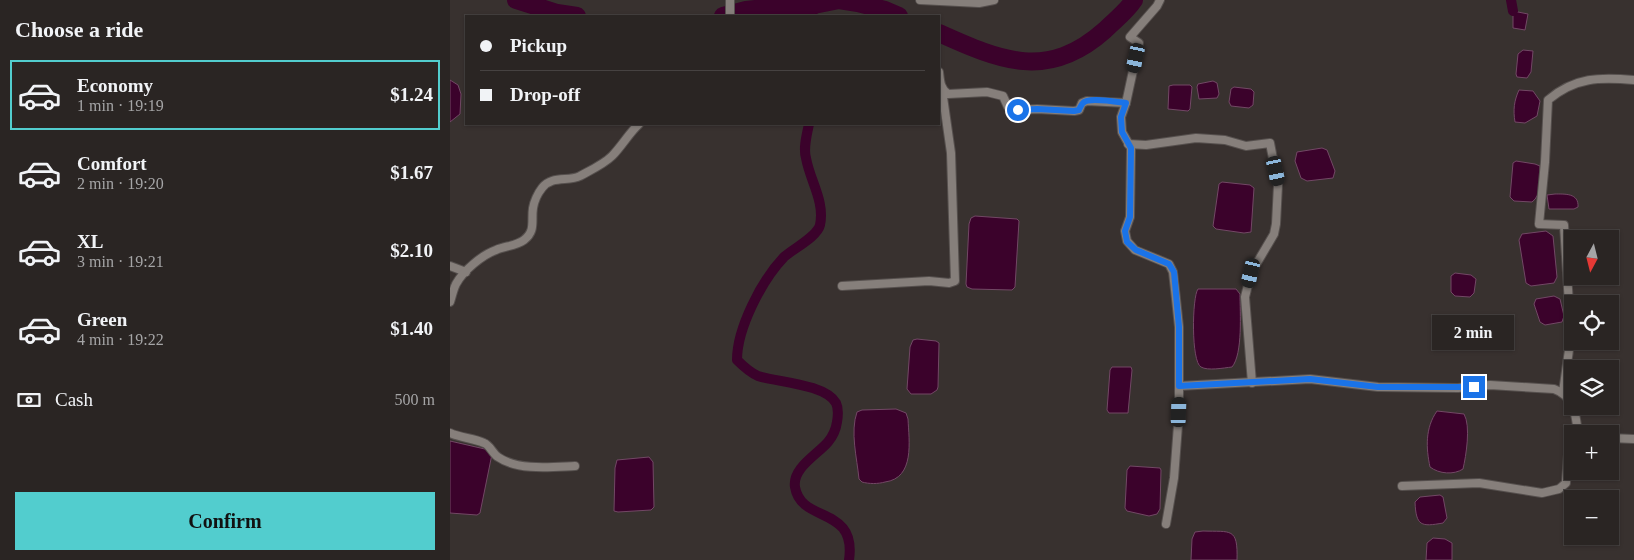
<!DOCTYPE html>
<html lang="en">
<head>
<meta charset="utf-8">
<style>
	:root { --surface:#2a2523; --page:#322d2b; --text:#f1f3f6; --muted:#a5a5a6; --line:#464241; --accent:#52cdce }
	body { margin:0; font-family:Georgia,serif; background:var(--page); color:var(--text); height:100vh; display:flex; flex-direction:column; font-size:19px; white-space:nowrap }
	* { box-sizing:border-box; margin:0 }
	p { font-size:16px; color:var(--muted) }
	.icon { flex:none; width:28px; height:28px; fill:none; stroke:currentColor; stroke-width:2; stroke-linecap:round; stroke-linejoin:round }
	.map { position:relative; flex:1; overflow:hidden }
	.panel { display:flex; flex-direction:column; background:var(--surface); width:450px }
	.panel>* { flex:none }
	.banner { position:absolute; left:15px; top:15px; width:475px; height:110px; border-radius:0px; box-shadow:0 1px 4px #0004,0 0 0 1px var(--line); display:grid; align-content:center; height:110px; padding:0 15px; background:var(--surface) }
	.needle { width:32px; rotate:187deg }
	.buttons { position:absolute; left:1114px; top:230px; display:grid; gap:10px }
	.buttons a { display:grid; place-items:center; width:55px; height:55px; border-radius:0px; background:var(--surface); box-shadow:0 1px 4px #0004,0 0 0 1px var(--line); font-size:25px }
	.end { position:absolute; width:22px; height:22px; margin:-11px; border:6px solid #1a73e8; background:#fff; box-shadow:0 0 0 2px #fff }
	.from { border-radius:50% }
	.bubble { position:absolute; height:35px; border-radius:0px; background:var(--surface); box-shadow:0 1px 4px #0004,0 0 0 1px var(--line); font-size:16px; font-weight:600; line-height:35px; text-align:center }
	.car { position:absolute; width:15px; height:30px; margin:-15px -8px; border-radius:6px; box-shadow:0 0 4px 1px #0007; background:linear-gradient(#222 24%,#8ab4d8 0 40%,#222 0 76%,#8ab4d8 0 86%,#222 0) }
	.banner b { display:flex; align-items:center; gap:18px; height:48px; font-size:19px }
	.banner b+b { border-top:1px solid var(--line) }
	.banner i { width:12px; height:12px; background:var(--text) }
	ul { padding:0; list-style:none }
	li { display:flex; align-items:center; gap:15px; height:70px; margin:0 10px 8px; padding:0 5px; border:2px solid transparent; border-radius:0px }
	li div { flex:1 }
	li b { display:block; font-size:19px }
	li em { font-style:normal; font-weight:600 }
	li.selected { border-color:var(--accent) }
	li>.icon { width:45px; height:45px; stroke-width:1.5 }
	h2 { padding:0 15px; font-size:22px; line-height:60px }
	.pay { display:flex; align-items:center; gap:12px; height:55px; padding:0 15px; font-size:19px }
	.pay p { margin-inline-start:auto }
	.primary-button { display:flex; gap:10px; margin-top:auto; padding:10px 15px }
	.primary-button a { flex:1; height:58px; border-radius:0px; background:var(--accent); color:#111; font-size:20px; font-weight:600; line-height:58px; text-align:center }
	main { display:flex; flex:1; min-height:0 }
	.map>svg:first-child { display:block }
</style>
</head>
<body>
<main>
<section class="panel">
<h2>Choose a ride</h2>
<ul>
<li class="selected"><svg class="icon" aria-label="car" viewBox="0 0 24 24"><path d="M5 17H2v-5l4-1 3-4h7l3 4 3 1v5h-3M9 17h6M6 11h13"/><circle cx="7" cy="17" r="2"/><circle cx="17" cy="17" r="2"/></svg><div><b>Economy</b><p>1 min · 19:19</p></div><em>$1.24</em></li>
<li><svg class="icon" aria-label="car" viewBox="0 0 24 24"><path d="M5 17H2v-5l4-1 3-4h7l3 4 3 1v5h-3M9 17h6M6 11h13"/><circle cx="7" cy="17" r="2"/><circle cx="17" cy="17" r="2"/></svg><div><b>Comfort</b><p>2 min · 19:20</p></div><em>$1.67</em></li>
<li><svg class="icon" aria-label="car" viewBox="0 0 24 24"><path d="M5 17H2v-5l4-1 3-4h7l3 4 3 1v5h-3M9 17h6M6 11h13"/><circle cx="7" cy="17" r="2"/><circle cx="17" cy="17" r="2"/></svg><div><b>XL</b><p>3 min · 19:21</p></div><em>$2.10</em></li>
<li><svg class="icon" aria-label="car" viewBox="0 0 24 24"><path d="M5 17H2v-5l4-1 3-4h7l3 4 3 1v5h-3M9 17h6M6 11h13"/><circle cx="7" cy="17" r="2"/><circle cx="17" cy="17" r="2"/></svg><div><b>Green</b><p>4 min · 19:22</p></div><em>$1.40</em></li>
</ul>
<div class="pay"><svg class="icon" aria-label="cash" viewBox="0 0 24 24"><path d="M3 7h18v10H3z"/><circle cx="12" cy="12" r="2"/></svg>Cash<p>500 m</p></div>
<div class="primary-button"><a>Confirm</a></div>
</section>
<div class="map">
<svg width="1184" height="560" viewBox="0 0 1184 560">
	<rect width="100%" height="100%" fill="#38312f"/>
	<!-- water -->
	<g fill="#3b022b" stroke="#724865">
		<path d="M1068 12 1078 14 1075 30 1063 28V15Z"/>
		<path d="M1073 50 1083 51 1081 72 1077 78 1067 77 1066 74 1068 54Z"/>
		<path d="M0 80 8 85 11 94 10 114 0 122Z"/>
		<path d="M763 81 767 83 769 94 767 98 749 99 747 87 748 84Z"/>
		<path d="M723 85H740L742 87 740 109 738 111 718 109 719 86Z"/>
		<path d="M784 87 801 89 804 92 803 105 799 108 781 106 779 102 781 89Z"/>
		<path d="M1069 90 1083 91 1090 101 1087 116 1075 123 1065 122C1063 110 1064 101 1069 90Z"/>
		<path d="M872 148 877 150 885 171 883 178 857 181 851 178 845 161 847 152Z"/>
		<path d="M1066 161 1085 164 1090 166C1090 178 1092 195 1082 202L1064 201 1060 197 1063 163Z"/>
		<path d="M772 182 800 185 804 188 801 232 794 233 766 229 763 226 769 184Z"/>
		<path d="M1105 194C1115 194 1129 193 1128 207L1124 209H1099L1097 195Z"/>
		<path d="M525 216 567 219 569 221 565 287 562 290 522 289 517 287 516 284 519 224 521 218Z"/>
		<path d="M1096 231 1103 236 1107 277 1104 283 1081 286 1076 283 1069 240 1072 234Z"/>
		<path d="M1005 273 1021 275 1026 279 1024 293 1020 297 1005 296 1001 292V276Z"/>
		<path d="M748 289H786L790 294C790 312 793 354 782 367 773 368 758 371 751 367 741 362 742 297 748 289Z"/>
		<path d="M1104 296 1110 299 1114 316 1112 322 1095 325 1090 322 1084 304 1086 299Z"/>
		<path d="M467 339 486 341 489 343 488 387 487 390 481 394H461L457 389 460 347 463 340Z"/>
		<path d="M662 367H681L682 370 678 413H659L657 410 660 370Z"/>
		<path d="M446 409 456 413 458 419C459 441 465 478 435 482 428 484 419 484 412 482L409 479C407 458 400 432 407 412L412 410Z"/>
		<path d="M987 411 1014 414C1021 426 1016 456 1013 469 1004 475 989 474 980 467 976 448 975 428 987 411Z"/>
		<path d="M0 441 39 450 42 454 30 513 27 515 0 513Z"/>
		<path d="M199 457 203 462 204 507 201 510 168 512 164 511 165 468 167 460Z"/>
		<path d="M680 466 710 468 711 470 710 509 707 514 699 516 677 511 675 508 677 470Z"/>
		<path d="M990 495 993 497 997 518 993 523C971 527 966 526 965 502L970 497Z"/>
		<path d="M753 531C781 532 788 527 787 560H741L742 539 745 532Z"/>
		<path d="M983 538 995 539 1002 543V560H976L977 543Z"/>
	</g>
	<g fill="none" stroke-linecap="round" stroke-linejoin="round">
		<!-- canal -->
		<g stroke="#3b022b" stroke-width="10">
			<path d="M1061 0 1063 11"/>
			<path d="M362 16 364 5"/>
			<path d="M359 124C357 134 353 148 356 158 360 181 375 201 370 225 367 237 344 248 334 257 312 280 287 328 287 360 293 366 299 372 308 376 327 382 375 384 386 403 389 409 388 416 387 422 386 429 383 436 378 442 367 455 342 468 345 487 351 524 407 505 399 560"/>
		</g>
		<!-- river -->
		<g stroke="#3b022b" stroke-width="18">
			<path d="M66 0 107 13 127 16"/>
			<path d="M273 16 296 10 324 7 364 5 389 0 408 3 435 10 449 16"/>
			<path d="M489 33C551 61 598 81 655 30 665 20 676 12 684 0"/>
		</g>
		<!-- minor casing -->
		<g stroke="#56504e" stroke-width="10">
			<g id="minor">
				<path d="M280 0V16"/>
				<path d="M470 0 529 3 544 0"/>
				<path d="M489 72C490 80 490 89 498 94L537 92 553 96 558 107 568 110 587 109 624 111 629 110 632 103 637 101 676 103 689 43 680 37 707 6 710 0"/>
				<path d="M676 103 671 117 672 132 681 148 680 217 675 231 677 241 685 250 719 264 723 272 726 299 729 327V412L724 478 716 524"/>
				<path d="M678 144 696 145 746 138 775 140 796 146 820 143 828 185 826 224 824 234 801 273 795 297 802 383"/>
				<path d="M0 266 16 272"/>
				<path d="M392 286 479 281 499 283 505 281 501 153 493 97 494 91"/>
				<path d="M0 302C2 296 3 290 6 284 13 271 32 255 46 250 55 246 66 246 74 240 86 231 81 221 83 208 84 202 88 193 92 188 102 175 118 182 130 176 141 170 154 164 162 156 172 146 179 133 189 124"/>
				<path d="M729 386 860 379 928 387 1008 388 1040 385 1104 389C1124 396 1126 414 1128 434"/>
				<path d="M1113 392 1121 336 1114 225 1089 224 1095 162 1098 100C1125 77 1150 77 1184 80"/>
				<path d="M0 433C11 438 23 438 34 443 40 445 42 453 48 457 68 471 102 467 125 466"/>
				<path d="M1160 438 1184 439"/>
				<path d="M952 486 1029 483 1092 493 1109 489 1116 483 1119 440 1122 436"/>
			</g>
		</g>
		<!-- minor -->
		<use href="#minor" stroke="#867f7b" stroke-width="8"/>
	</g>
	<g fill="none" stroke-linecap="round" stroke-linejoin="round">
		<!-- route -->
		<path stroke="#1a73e8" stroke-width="6" d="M568 110 587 109 624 111 629 110C629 109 632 104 633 103 638 97 668 102 676 103L671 117 672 132 681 148 680 217 675 231 677 242 686 250 719 264 724 272 729 327V386L860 379 928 387H1024"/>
	</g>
</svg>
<div class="buttons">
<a><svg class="needle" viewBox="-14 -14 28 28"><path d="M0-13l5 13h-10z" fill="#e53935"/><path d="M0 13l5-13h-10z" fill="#a5a5a6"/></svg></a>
<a><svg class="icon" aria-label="locate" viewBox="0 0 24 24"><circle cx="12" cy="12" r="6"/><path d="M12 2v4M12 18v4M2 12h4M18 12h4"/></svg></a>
<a><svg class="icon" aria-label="layers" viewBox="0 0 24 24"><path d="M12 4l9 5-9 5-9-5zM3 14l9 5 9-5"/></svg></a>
<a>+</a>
<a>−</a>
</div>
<i class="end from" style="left:568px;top:110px"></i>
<i class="end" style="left:1024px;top:387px"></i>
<div class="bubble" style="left:982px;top:315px;width:82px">2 min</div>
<i class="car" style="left:686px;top:58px;rotate:192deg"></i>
<i class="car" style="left:826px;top:171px;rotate:168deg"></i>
<i class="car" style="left:801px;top:273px;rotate:193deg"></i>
<i class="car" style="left:729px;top:412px;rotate:2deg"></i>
<div class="banner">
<b><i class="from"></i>Pickup</b>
<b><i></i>Drop-off</b>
</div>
</div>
</main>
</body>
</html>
